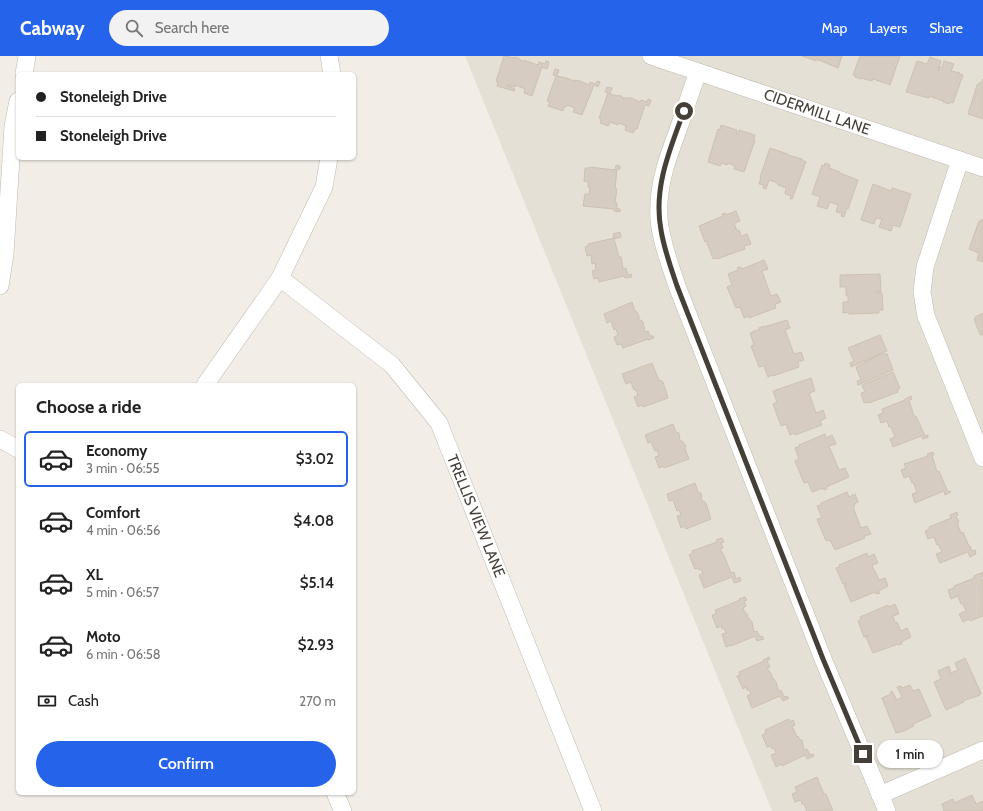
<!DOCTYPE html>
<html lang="en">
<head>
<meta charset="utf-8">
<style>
	:root { --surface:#fff; --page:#f2f2f2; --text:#222; --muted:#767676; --line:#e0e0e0; --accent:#2563eb }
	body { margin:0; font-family:Cabin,sans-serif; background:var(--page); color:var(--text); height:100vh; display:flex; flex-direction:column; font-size:15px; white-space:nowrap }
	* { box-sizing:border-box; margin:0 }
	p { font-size:13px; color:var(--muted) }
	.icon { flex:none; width:22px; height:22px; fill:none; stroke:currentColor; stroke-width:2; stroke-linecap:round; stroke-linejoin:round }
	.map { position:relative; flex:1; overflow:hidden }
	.panel { position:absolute; left:16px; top:327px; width:340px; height:412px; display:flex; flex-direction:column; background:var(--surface); border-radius:6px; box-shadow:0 1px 3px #0004 }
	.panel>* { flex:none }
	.top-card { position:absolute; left:16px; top:16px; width:340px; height:88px; border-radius:6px; box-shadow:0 1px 3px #0004; display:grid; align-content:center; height:88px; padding:0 20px; background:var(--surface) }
	.end { position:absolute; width:18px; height:18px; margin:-9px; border:5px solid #453f37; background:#fff; box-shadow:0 0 0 2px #fff }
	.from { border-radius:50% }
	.bubble { position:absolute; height:28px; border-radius:14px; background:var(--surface); box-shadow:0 1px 3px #0004; font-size:13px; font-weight:600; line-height:28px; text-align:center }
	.top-card b { display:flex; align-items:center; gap:14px; height:38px; font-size:15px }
	.top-card b+b { border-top:1px solid var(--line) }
	.top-card i { width:10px; height:10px; background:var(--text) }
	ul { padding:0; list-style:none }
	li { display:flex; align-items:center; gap:12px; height:56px; margin:0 8px 6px; padding:0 12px; border:2px solid transparent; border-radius:6px }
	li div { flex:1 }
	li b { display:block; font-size:15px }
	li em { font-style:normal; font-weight:600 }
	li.on { border-color:var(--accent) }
	li>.icon { width:36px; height:36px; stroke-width:1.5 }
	h2 { padding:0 20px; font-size:18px; line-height:48px }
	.pay { display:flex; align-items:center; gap:10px; height:44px; padding:0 20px; font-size:15px }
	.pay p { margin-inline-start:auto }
	.action { display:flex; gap:8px; margin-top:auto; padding:8px 20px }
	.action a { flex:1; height:46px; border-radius:24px; background:var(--accent); color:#fff; font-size:16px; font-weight:600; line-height:46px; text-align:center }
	header { display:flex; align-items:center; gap:24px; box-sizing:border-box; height:56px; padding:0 20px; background:var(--accent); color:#fff }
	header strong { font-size:19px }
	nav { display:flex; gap:22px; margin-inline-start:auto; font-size:14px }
	.search { width:280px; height:36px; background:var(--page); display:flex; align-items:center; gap:10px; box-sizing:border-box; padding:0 14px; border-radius:22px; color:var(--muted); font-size:15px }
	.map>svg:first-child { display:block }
</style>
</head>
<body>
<header>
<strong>Cabway</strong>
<div class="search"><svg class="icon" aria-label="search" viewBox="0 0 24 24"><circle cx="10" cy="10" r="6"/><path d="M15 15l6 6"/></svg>Search here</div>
<nav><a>Map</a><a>Layers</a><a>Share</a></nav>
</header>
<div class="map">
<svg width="983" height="755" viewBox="0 0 983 755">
	<rect width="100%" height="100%" fill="#f2eee7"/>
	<!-- residential -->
	<path fill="#e5e0d6" d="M465 0H983V755H772Z"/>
	<!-- building -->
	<g fill="#d6ccc1" stroke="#cdc1b2">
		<path d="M504 0 514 2 516 1 520 3 521 5H523V4L538 9 539 6 545 8 546 5 549 6 547 13 542 11 532 40 524 37 525 33 515 29V31L507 29V30L515 33 514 35 497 30 498 26 496 25Z"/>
		<path d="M802 0H842L838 12 816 3V5Z"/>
		<path d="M860 0H900L890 29 873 23 872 25 861 22V23L855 21 856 20 853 19Z"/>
		<path d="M930 1 941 5 938 15 940 11 942 12 944 5 954 8 951 15 960 17 959 18 963 19 953 47 950 46 949 48 943 46 944 44 943 45 929 40V42L906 36 917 5 927 8Z"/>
		<path d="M555 13 559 14 557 20 566 22H567L574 25V24L580 25 589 29 590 26 596 28 597 25 600 26 598 31 594 29 582 59 573 56 575 52 567 49 566 51H564L563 55 548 50 550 46 547 45 556 20 553 19Z"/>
		<path d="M983 23V63L968 58 977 29 979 27H981Z"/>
		<path d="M607 31 612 32 610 38 618 40 619 39 624 42H631L640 46 641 44 647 46 648 43 651 44 649 50 645 49 637 73H635L633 77 625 74 626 70 619 67 618 69 610 66 608 70 600 67 601 63 599 62 608 37 605 36Z"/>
		<path d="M721 69 737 74 736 78H738L739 74 755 79 754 83 755 84 744 116 734 113 735 110 728 107 727 109 721 107 720 110 708 106 718 73 720 74Z"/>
		<path d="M770 92 788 98V99L802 103V104L806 106 792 143H790L791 140 785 138 786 132 778 129V127L769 124 766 133 763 132 764 129 759 128 761 121H760Z"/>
		<path d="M825 107 830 109 829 112 840 116V117L858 124 848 153 847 152 844 161 841 160 842 157 836 156 838 149 830 146 827 153 817 150 820 141 812 138 822 109 824 110Z"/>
		<path d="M616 109 620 110V113H617L615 133H617L615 146 617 147V153H620V156L614 155V153L583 150 585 138H589L590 131H588V126L584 125 585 112H590V111L615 114Z"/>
		<path d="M873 128 891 135 892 132 911 138 900 171 893 169 891 175 879 171 882 163 876 162 874 168 861 164Z"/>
		<path d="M736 155 740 165 734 167 737 175 739 174 741 180 747 178 751 188 744 190 745 193 717 203V202L713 203 707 187 708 185 705 186 699 170 723 160 722 158 726 157V159Z"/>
		<path d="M982 163 983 164V206L977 204 979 197 969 193 979 165H981Z"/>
		<path d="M620 176 621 181 614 183 619 201H621L623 213 626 212 628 219 631 218 632 221 625 222 624 220 599 226 598 222 594 223 592 215 596 214 595 207 592 208 591 199 587 200 585 191 588 190V188L614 182 613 178Z"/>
		<path d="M764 204 768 213 762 215 771 240 777 238 781 246 775 248 776 252 749 262V260L744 262 740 251 736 252 727 231 732 229 728 218 738 214 737 212 741 211 742 213Z"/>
		<path d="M880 218 881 236H877V237H882L883 254H879V257L849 258V256L843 257V246H848V239H846V231H840V219Z"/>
		<path d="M632 246 635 255 637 256 639 260V264H641L643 266 645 276 648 275 650 280H653L654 282 648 284V283L623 292 621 288 617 289 614 281 618 279 616 273 614 274 611 265 607 267 604 258Z"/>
		<path d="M983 257V280V278L980 279 974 263H976L975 261Z"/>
		<path d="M787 264 790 272 785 274 794 298 801 296 804 304 798 306 799 311 773 320 772 319 768 321 764 310 759 311 751 290 754 289 750 277 760 273 759 272 764 270V271Z"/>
		<path d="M880 279 887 295 851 311 850 307 854 305 848 292Z"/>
		<path d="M881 298H887L893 314 858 329 857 325 861 324 856 311Z"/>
		<path d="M652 307 659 325 661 324 663 326 668 342 643 351 642 349 638 351 634 341 638 339 636 334H634L631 326 626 328 622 318Z"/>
		<path d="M893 316 900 332 897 334 898 336 869 347V346L864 347 861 337 865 336 862 329Z"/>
		<path d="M811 322 815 335 809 337 816 357 823 354 826 362 820 365 822 369 795 379V377L790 379 786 368 781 370 773 348 777 346 773 335Z"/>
		<path d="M911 340 912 343 909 344 914 360H916L925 380 928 379V381L923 383 921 380 893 391 890 383 895 381 891 371H889L887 365 881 367 878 359 883 357 882 353 905 344V343Z"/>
		<path d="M673 368 676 376 679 377 680 385H682L684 387 686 390 685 393 689 403 664 412 663 410 659 412 655 401 659 400 657 394 655 395 651 386 648 387 645 379Z"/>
		<path d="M825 378 826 382 832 379 836 388 829 390 839 414 845 412 849 421 826 431 827 433 824 434 823 432 812 436 808 426 804 427 795 405 799 403 795 392 800 390 799 389Z"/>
		<path d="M933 396 934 399H932L937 416 939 415 948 436 950 435 951 436 945 439 944 435 915 447 912 438 917 436 913 426 912 427 909 420 904 422 901 414 906 412 904 408 928 400 927 398Z"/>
		<path d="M695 427 698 436 701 437 702 445H704L706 447 711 463 686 473 685 470 681 472 677 460 681 459 679 454 677 455 673 444 669 445 667 438Z"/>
		<path d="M847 436 849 441 855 438 858 446 854 448 855 450 853 451 861 472 867 470 871 478 864 480 865 482 835 494 830 484 826 485 817 463 822 462 817 450 821 449V447Z"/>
		<path d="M957 456 958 459 956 460 959 466 957 467 961 477 963 476 969 490H970L972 495 975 494 976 498 970 501 968 496 940 507 936 498 942 496 938 488 937 489 934 481 928 483 925 475 930 473 929 471 951 462 950 459Z"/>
		<path d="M722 482 724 486 721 487 723 492 720 493 725 501 724 502H725L731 517 734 516 736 523 740 521 741 525 734 527 732 521 704 532 699 519 703 518 701 513 699 514 698 512 695 513 689 499 693 497 692 495 717 486 716 484Z"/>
		<path d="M867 497 868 501 874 498 878 507 872 509 874 515H875L879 524 885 522 888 530 879 535 880 537 876 538 875 536 851 546 844 529 847 528V527L843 528 836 512 840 511 839 509Z"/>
		<path d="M983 516V520L981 521 983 526 982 527 983 530V560L970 565 969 563 963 566 959 558 966 555 963 548H961L958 540 951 543 948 534 954 532V530L974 522V520Z"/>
		<path d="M745 541 747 544 744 545 746 550 743 552 744 555 748 559 747 562H749L752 566 754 576 757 575 760 581 762 580 764 583 757 585 755 580 731 590V589L726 591 722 578 726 577 724 572 722 573 721 570 717 572 712 559 716 558 715 554 740 544 739 543Z"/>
		<path d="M895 548 899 558 893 560 895 567 897 566 901 575 907 572 911 581 901 586 902 588 898 589V588L873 597 866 581 869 579 864 581 858 565 861 563 860 561 888 549 889 551Z"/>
		<path d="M769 601 770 603 767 605 770 611 767 612 772 619V623L773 622 776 626 779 636 781 634 784 641 787 640 789 642 783 645 780 640 752 652 747 640 751 638 749 634H747L746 631 743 633 737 620 740 619 739 616 764 605 763 604Z"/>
		<path d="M965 602 981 637 980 639 963 645 964 646 946 654 934 626 941 623 938 615 949 610 951 617 958 614 955 607Z"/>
		<path d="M910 629 913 635 919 633 931 660 913 668 914 670 904 675 896 677 882 642 891 638 890 636 892 635 897 644 902 641 897 631 901 630 902 632Z"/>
		<path d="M789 663 790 666 793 664 795 669 792 670 797 681 798 680 800 684H802L804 694 807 693 810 699 813 698 814 700 807 703 805 699 782 710 781 708 776 711 771 699 776 697 774 692 772 693 771 690 767 691 762 679 766 677 765 674Z"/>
		<path d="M817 721 824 738H826L833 755H807L804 748H802L801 744 795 746 792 738 797 736 795 731Z"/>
		<path d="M972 739 976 748 983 745V755H944L942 748 953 743 954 747Z"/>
	</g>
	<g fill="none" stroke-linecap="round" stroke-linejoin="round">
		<!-- street casing -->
		<g stroke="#c0b8ae" stroke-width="18">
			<g id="street">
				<path d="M329 0 332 18"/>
				<path d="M651 0 983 112"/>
				<path d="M698 16C691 35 685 54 678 74 667 103 657 131 659 163 661 186 670 208 677 230L823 603 887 755"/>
				<path d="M24 18 27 0"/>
				<path d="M960 104 925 211 922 236 926 260 983 402"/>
				<path d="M280 222 392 309 439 367 593 755"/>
				<path d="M0 230 5 198 13 70 18 45"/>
				<path d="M205 329 280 222 324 131 329 102"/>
				<path d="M0 383 18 393"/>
				<path d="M335 737 343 755"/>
				<path d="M880 739 983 694"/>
			</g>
		</g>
		<!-- street -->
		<use href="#street" stroke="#fff" stroke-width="17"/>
	</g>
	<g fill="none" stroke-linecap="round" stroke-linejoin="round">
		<!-- route -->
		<path stroke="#453f37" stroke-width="5" d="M684 55C670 93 653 132 661 174 664 193 671 212 677 230L823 603 863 698"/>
	</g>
	<g text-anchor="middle" stroke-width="3" stroke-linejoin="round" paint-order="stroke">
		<!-- street labels -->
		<g font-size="15" fill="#453f37" stroke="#fff">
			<text transform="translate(817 56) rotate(19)" y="5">CIDERMILL LANE</text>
			<text transform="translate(476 460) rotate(68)" y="5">TRELLIS VIEW LANE</text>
		</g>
	</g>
</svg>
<i class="end from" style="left:684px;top:55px"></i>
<i class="end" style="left:863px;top:698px"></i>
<div class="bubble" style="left:877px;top:684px;width:66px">1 min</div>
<div class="top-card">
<b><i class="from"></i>Stoneleigh Drive</b>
<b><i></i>Stoneleigh Drive</b>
</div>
<section class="panel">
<h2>Choose a ride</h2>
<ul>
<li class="on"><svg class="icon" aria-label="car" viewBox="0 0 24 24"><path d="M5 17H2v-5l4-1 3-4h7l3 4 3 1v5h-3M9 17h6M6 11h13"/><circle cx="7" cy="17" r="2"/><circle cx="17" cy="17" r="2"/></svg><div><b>Economy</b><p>3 min · 06:55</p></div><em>$3.02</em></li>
<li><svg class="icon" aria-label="car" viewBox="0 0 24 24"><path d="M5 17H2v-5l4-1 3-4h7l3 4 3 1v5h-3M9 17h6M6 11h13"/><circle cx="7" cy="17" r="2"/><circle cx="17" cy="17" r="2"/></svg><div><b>Comfort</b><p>4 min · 06:56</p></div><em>$4.08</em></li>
<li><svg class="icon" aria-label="car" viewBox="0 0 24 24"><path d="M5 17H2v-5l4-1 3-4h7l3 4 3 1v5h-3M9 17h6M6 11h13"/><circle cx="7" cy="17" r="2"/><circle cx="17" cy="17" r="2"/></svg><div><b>XL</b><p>5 min · 06:57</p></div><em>$5.14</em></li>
<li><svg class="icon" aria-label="car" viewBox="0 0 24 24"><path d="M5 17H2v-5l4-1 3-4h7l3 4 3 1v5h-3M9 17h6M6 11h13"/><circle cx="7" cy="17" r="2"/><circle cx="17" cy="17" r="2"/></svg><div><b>Moto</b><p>6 min · 06:58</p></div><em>$2.93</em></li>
</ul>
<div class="pay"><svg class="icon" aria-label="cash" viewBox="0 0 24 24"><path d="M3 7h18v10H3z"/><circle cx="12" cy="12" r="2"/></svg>Cash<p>270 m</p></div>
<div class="action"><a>Confirm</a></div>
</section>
</div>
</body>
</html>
